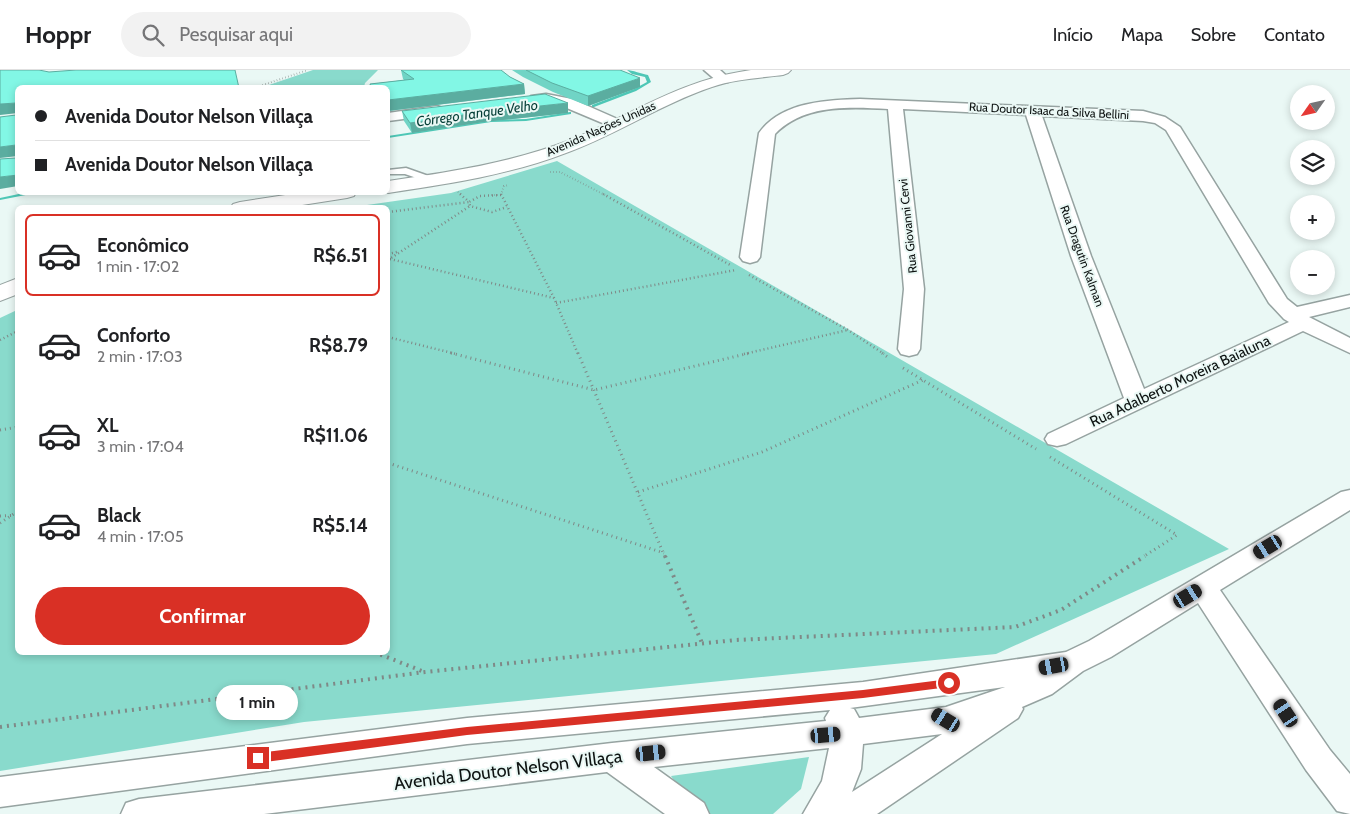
<!DOCTYPE html>
<html lang="pt">
<head>
<meta charset="utf-8">
<style>
	:root { --surface:#fff; --page:#f2f2f2; --text:#202124; --muted:#757577; --line:#e0e0e0; --accent:#d93025 }
	body { margin:0; font-family:Cabin,sans-serif; background:var(--page); color:var(--text); height:100vh; display:flex; flex-direction:column; font-size:19px; white-space:nowrap }
	* { box-sizing:border-box; margin:0 }
	p { font-size:16px; color:var(--muted) }
	.icon { flex:none; width:28px; height:28px; fill:none; stroke:currentColor; stroke-width:2; stroke-linecap:round; stroke-linejoin:round }
	.map { position:relative; flex:1; overflow:hidden }
	.details { position:absolute; left:15px; top:135px; width:375px; height:450px; display:flex; flex-direction:column; background:var(--surface); border-radius:8px; box-shadow:0 2px 8px #0003 }
	.details>* { flex:none }
	.guide { position:absolute; left:15px; top:15px; width:375px; height:110px; border-radius:8px; box-shadow:0 2px 8px #0003; display:grid; align-content:center; height:110px; padding:0 20px; background:var(--surface) }
	.needle { width:32px; rotate:236deg }
	.tools { position:absolute; left:1290px; top:15px; display:grid; gap:10px }
	.tools a { display:grid; place-items:center; width:45px; height:45px; border-radius:50%; background:var(--surface); box-shadow:0 2px 8px #0003; font-size:25px }
	.end { position:absolute; width:22px; height:22px; margin:-11px; border:6px solid #d93025; background:#fff; box-shadow:0 0 0 2px #fff }
	.from { border-radius:50% }
	.bubble { position:absolute; height:35px; border-radius:18px; background:var(--surface); box-shadow:0 2px 8px #0003; font-size:16px; font-weight:700; line-height:35px; text-align:center }
	.car { position:absolute; width:15px; height:30px; margin:-15px -8px; border-radius:6px; box-shadow:0 0 4px 1px #0007; background:linear-gradient(#222 24%,#8ab4d8 0 40%,#222 0 76%,#8ab4d8 0 86%,#222 0) }
	.guide b { display:flex; align-items:center; gap:18px; height:48px; font-size:19px }
	.guide b+b { border-top:1px solid var(--line) }
	.guide i { width:12px; height:12px; background:var(--text) }
	ul { padding:9px 0 0; list-style:none }
	li { display:flex; align-items:center; gap:15px; height:82px; margin:0 10px 8px; padding:0 10px; border:2px solid transparent; border-radius:8px }
	li div { flex:1 }
	li b { display:block; font-size:19px }
	li em { font-style:normal; font-weight:700 }
	li.current { border-color:var(--accent) }
	li>.icon { width:45px; height:45px; stroke-width:1.5 }
	.button { display:flex; gap:10px; margin-top:auto; padding:10px 20px }
	.button a { flex:1; height:58px; border-radius:30px; background:var(--accent); color:#fff; font-size:20px; font-weight:700; line-height:58px; text-align:center }
	header { display:flex; align-items:center; gap:30px; box-sizing:border-box; height:70px; padding:0 25px; background:var(--surface); border-bottom:1px solid var(--line) }
	header strong { font-size:24px }
	nav { display:flex; gap:28px; margin-inline-start:auto; font-size:18px }
	.search { width:350px; height:45px; background:var(--page); display:flex; align-items:center; gap:12px; box-sizing:border-box; padding:0 18px; border-radius:28px; color:var(--muted); font-size:19px }
	.map>svg:first-child { display:block }
</style>
</head>
<body>
<header>
<strong>Hoppr</strong>
<div class="search"><svg class="icon" aria-label="search" viewBox="0 0 24 24"><circle cx="10" cy="10" r="6"/><path d="M15 15l6 6"/></svg>Pesquisar aqui</div>
<nav><a>Início</a><a>Mapa</a><a>Sobre</a><a>Contato</a></nav>
</header>
<div class="map">
<svg width="1350" height="744" viewBox="0 0 1350 744">
	<rect width="100%" height="100%" fill="#eaf8f5"/>
	<!-- green -->
	<g fill="#89dacc">
		<path d="M313 0H378L365 13 364 17H263Z"/>
		<path d="M557 91 1229 479 996 584 304 652 0 701V248L17 240 18 582H388V138L353 137 451 123Z"/>
		<path d="M809 687 801 719 773 744H707L687 729 671 706Z"/>
	</g>
	<g fill="none" stroke-linecap="round" stroke-linejoin="round">
		<!-- stream -->
		<g fill="#4ec7b6" fill-rule="evenodd">
			<path d="M627 0C632 0 642 4 648 5L651 12 636 21 594 37H592V35L634 19 647 12 645 7 632 4Z"/>
			<path d="M570 42H571V44L526 51 491 52 388 68V66L491 50 526 49Z"/>
			<path d="M28 122H41L0 130V128Z"/>
		</g>
		<!-- lane casing -->
		<g stroke="#96a3a1" stroke-width="3">
			<path id="lane" d="M406 98 437 109 438 111 434 114 405 104H388V100Z"/>
		</g>
		<!-- street casing -->
		<g stroke="#96a3a1" stroke-width="3">
			<g id="street">
				<path d="M704 0H720L730 9 728 12H718Z"/>
				<path d="M546 24 572 29 622 51 625 54 622 57H612L562 36 531 32 529 29 531 26Z"/>
				<path d="M860 29 1143 41 1165 47 1180 57 1287 229 1297 237 1350 225V237L1309 247 1350 268V283L1303 261 1066 374 1057 376 1048 374 1045 369 1048 364 1124 328 1071 186 1026 45 903 39 924 219 920 279 917 284 909 286 901 284 898 279 904 219 888 39C849 37 804 34 775 64L760 187 757 191 750 193 743 191 740 187 759 63C781 32 826 30 860 29ZM1042 46 1143 51 1155 53 1166 60 1269 233 1284 249 1289 252 1144 319 1091 186Z"/>
				<path d="M437 36 442 38 445 41 442 44 388 51V43Z"/>
				<path d="M1350 420V440L1220 520 1330 680 1350 704V744L1337 741 1306 700 1198 533 1111 587 1083 601 1052 624 1022 637 1023 639 1018 648 877 744H803L822 711 829 678 654 697 704 733 709 744H665L607 702 264 744H121L126 733 139 729 612 673 826 651 825 648 830 640 467 674 0 737V707L467 648 863 612 1066 582 1089 571 1341 422ZM1005 617 946 637 859 648 854 639 850 638ZM942 664 852 722 861 699 863 674Z"/>
			</g>
		</g>
		<!-- secondary casing -->
		<g stroke="#96a3a1" stroke-width="2">
			<g id="secondary">
				<path d="M751 0H791L788 3 783 5C760 8 734 9 712 17 661 34 616 65 566 83 509 105 448 114 388 123L387 122 388 111C449 102 511 93 570 70 634 44 679 10 751 0Z"/>
				<path d="M305 122H356L354 126 347 128 283 138H230L233 134 240 132Z"/>
				<path d="M18 208V224L0 231V215Z"/>
			</g>
		</g>
		<!-- path-far3 -->
		<g stroke="#7f8987" stroke-width="2" stroke-dasharray="0.5 2.5" stroke-linecap="butt">
			<path d="M254 18 308 0"/>
			<path d="M550 102H560L605 125"/>
			<path d="M458 122 462 125"/>
			<path d="M491 125H501"/>
			<path d="M501 125 504 116 509 115"/>
		</g>
		<!-- path-far2 -->
		<g stroke="#7f8987" stroke-width="2.5" stroke-dasharray="1 3" stroke-linecap="butt">
			<path d="M460 124 468 131"/>
			<path d="M501 124 554 228 578 284"/>
			<path d="M603 124 732 196"/>
			<path d="M501 125 480 126 469 132 470 136 492 142 507 137"/>
			<path d="M388 142 469 132"/>
			<path d="M388 184 397 182"/>
			<path d="M390 189 554 228"/>
			<path d="M388 190 470 136"/>
			<path d="M749 205 848 260 884 284"/>
			<path d="M556 233 736 200"/>
			<path d="M388 267 456 284"/>
			<path d="M0 270 18 261"/>
			<path d="M744 284 848 260"/>
		</g>
		<!-- path-far1 -->
		<g stroke="#7f8987" stroke-width="3" stroke-dasharray="1 4" stroke-linecap="butt">
			<path d="M451 283 594 320 750 283"/>
			<path d="M578 283 665 487"/>
			<path d="M882 283 889 288"/>
			<path d="M903 298 1036 379"/>
			<path d="M0 360 18 357"/>
			<path d="M1050 387 1177 465 1143 487"/>
			<path d="M388 393 664 483"/>
			<path d="M638 422 762 382 923 310"/>
			<path d="M0 446 18 445"/>
			<path d="M0 453 18 441"/>
		</g>
		<!-- path -->
		<g stroke="#7f8987" stroke-width="4" stroke-dasharray="2 5" stroke-linecap="butt">
			<path d="M665 486 702 573"/>
			<path d="M374 582 422 601"/>
			<path d="M0 657 425 602 736 570 1015 557 1061 540 1145 486"/>
		</g>
		<!-- lane -->
		<use href="#lane" fill="#fff" fill-rule="evenodd"/>
		<!-- street -->
		<use href="#street" fill="#fff" fill-rule="evenodd"/>
		<!-- secondary -->
		<use href="#secondary" fill="#fff" fill-rule="evenodd"/>
	</g>
	<!-- wall -->
	<g fill="#70d4c5">
		<path d="M401 0 510 7 524 14 525 24 388 41V18H370V14L404 10 403 9Z"/>
		<path d="M512 0H620L640 17 588 36 553 22 523 7Z"/>
		<path d="M402 41 568 43 484 52 412 63 404 51Z"/>
	</g>
	<!-- shaded-wall -->
	<g fill="#5bada0">
		<path d="M640 8V17L588 36V26Z"/>
		<path d="M524 14 525 24 388 41V30Z"/>
		<path d="M16 33 18 43 0 45V34Z"/>
		<path d="M568 33V43L484 52 412 63 410 53 483 42Z"/>
		<path d="M16 75 18 86 0 88V77Z"/>
		<path d="M18 105V116L0 119V107Z"/>
	</g>
	<!-- building -->
	<g fill="#82f7e5" stroke="#5bada0">
		<path d="M0 0H39L49 2 76 0H235L239 18H18V105L0 107V89L16 88V75L0 77V47L16 45V33L0 34Z"/>
		<path d="M401 0H501L510 7 524 14 388 30V18H371L370 14 414 9Z"/>
		<path d="M526 0H620L640 8 588 26 552 13Z"/>
		<path d="M545 24 568 33 483 42 410 53 402 41Z"/>
	</g>
	<!-- route -->
	<path fill="#d93025" d="M949 609 954 613 949 617 863 628 467 665 258 693 252 688 258 683 467 657 863 620Z"/>
	<g text-anchor="middle" stroke-width="4" stroke-linejoin="round" paint-order="stroke">
		<!-- far-street labels -->
		<g font-size="12" fill="#0e1312" stroke="#eaf8f5">
			<text transform="translate(1049 41) rotate(3)" y="4">Rua Doutor Isaac da Silva Bellini</text>
			<text transform="translate(601 59) rotate(-24)" y="4">Avenida Nações Unidas</text>
			<text transform="translate(908 156) rotate(-96)" y="4">Rua Giovanni Cervi</text>
			<text transform="translate(1082 186) rotate(70)" y="4">Rua Dragutin Kalman</text>
		</g>
		<!-- far-water labels -->
		<g font-size="14" font-style="italic" fill="#063f38" stroke="#eaf8f5">
			<text transform="translate(477 43) rotate(-8)" y="5">Córrego Tanque Velho</text>
		</g>
		<!-- street labels -->
		<g font-size="15" fill="#0e1312" stroke="#eaf8f5">
			<text transform="translate(1180 311) rotate(-25)" y="5">Rua Adalberto Moreira Baialuna</text>
		</g>
		<!-- near-street labels -->
		<g font-size="18" fill="#0e1312" stroke="#eaf8f5">
			<text transform="translate(508 700) rotate(-7)" y="6">Avenida Doutor Nelson Villaça</text>
		</g>
	</g>
</svg>
<div class="tools">
<a><svg class="needle" viewBox="-14 -14 28 28"><path d="M0-13l5 13h-10z" fill="#e53935"/><path d="M0 13l5-13h-10z" fill="#757577"/></svg></a>
<a><svg class="icon" aria-label="layers" viewBox="0 0 24 24"><path d="M12 4l9 5-9 5-9-5zM3 14l9 5 9-5"/></svg></a>
<a>+</a>
<a>−</a>
</div>
<i class="end from" style="left:949px;top:613px"></i>
<i class="end" style="left:258px;top:688px"></i>
<div class="bubble" style="left:216px;top:615px;width:82px">1 min</div>
<i class="car" style="left:1268px;top:477px;rotate:239deg"></i>
<i class="car" style="left:1188px;top:526px;rotate:59deg"></i>
<i class="car" style="left:1054px;top:596px;rotate:260deg"></i>
<i class="car" style="left:1286px;top:643px;rotate:326deg"></i>
<i class="car" style="left:946px;top:650px;rotate:301deg"></i>
<i class="car" style="left:826px;top:665px;rotate:85deg"></i>
<i class="car" style="left:651px;top:683px;rotate:84deg"></i>
<div class="guide">
<b><i class="from"></i>Avenida Doutor Nelson Villaça</b>
<b><i></i>Avenida Doutor Nelson Villaça</b>
</div>
<section class="details">
<ul>
<li class="current"><svg class="icon" aria-label="car" viewBox="0 0 24 24"><path d="M5 17H2v-5l4-1 3-4h7l3 4 3 1v5h-3M9 17h6M6 11h13"/><circle cx="7" cy="17" r="2"/><circle cx="17" cy="17" r="2"/></svg><div><b>Econômico</b><p>1 min · 17:02</p></div><em>R$6.51</em></li>
<li><svg class="icon" aria-label="car" viewBox="0 0 24 24"><path d="M5 17H2v-5l4-1 3-4h7l3 4 3 1v5h-3M9 17h6M6 11h13"/><circle cx="7" cy="17" r="2"/><circle cx="17" cy="17" r="2"/></svg><div><b>Conforto</b><p>2 min · 17:03</p></div><em>R$8.79</em></li>
<li><svg class="icon" aria-label="car" viewBox="0 0 24 24"><path d="M5 17H2v-5l4-1 3-4h7l3 4 3 1v5h-3M9 17h6M6 11h13"/><circle cx="7" cy="17" r="2"/><circle cx="17" cy="17" r="2"/></svg><div><b>XL</b><p>3 min · 17:04</p></div><em>R$11.06</em></li>
<li><svg class="icon" aria-label="car" viewBox="0 0 24 24"><path d="M5 17H2v-5l4-1 3-4h7l3 4 3 1v5h-3M9 17h6M6 11h13"/><circle cx="7" cy="17" r="2"/><circle cx="17" cy="17" r="2"/></svg><div><b>Black</b><p>4 min · 17:05</p></div><em>R$5.14</em></li>
</ul>
<div class="button"><a>Confirmar</a></div>
</section>
</div>
</body>
</html>
